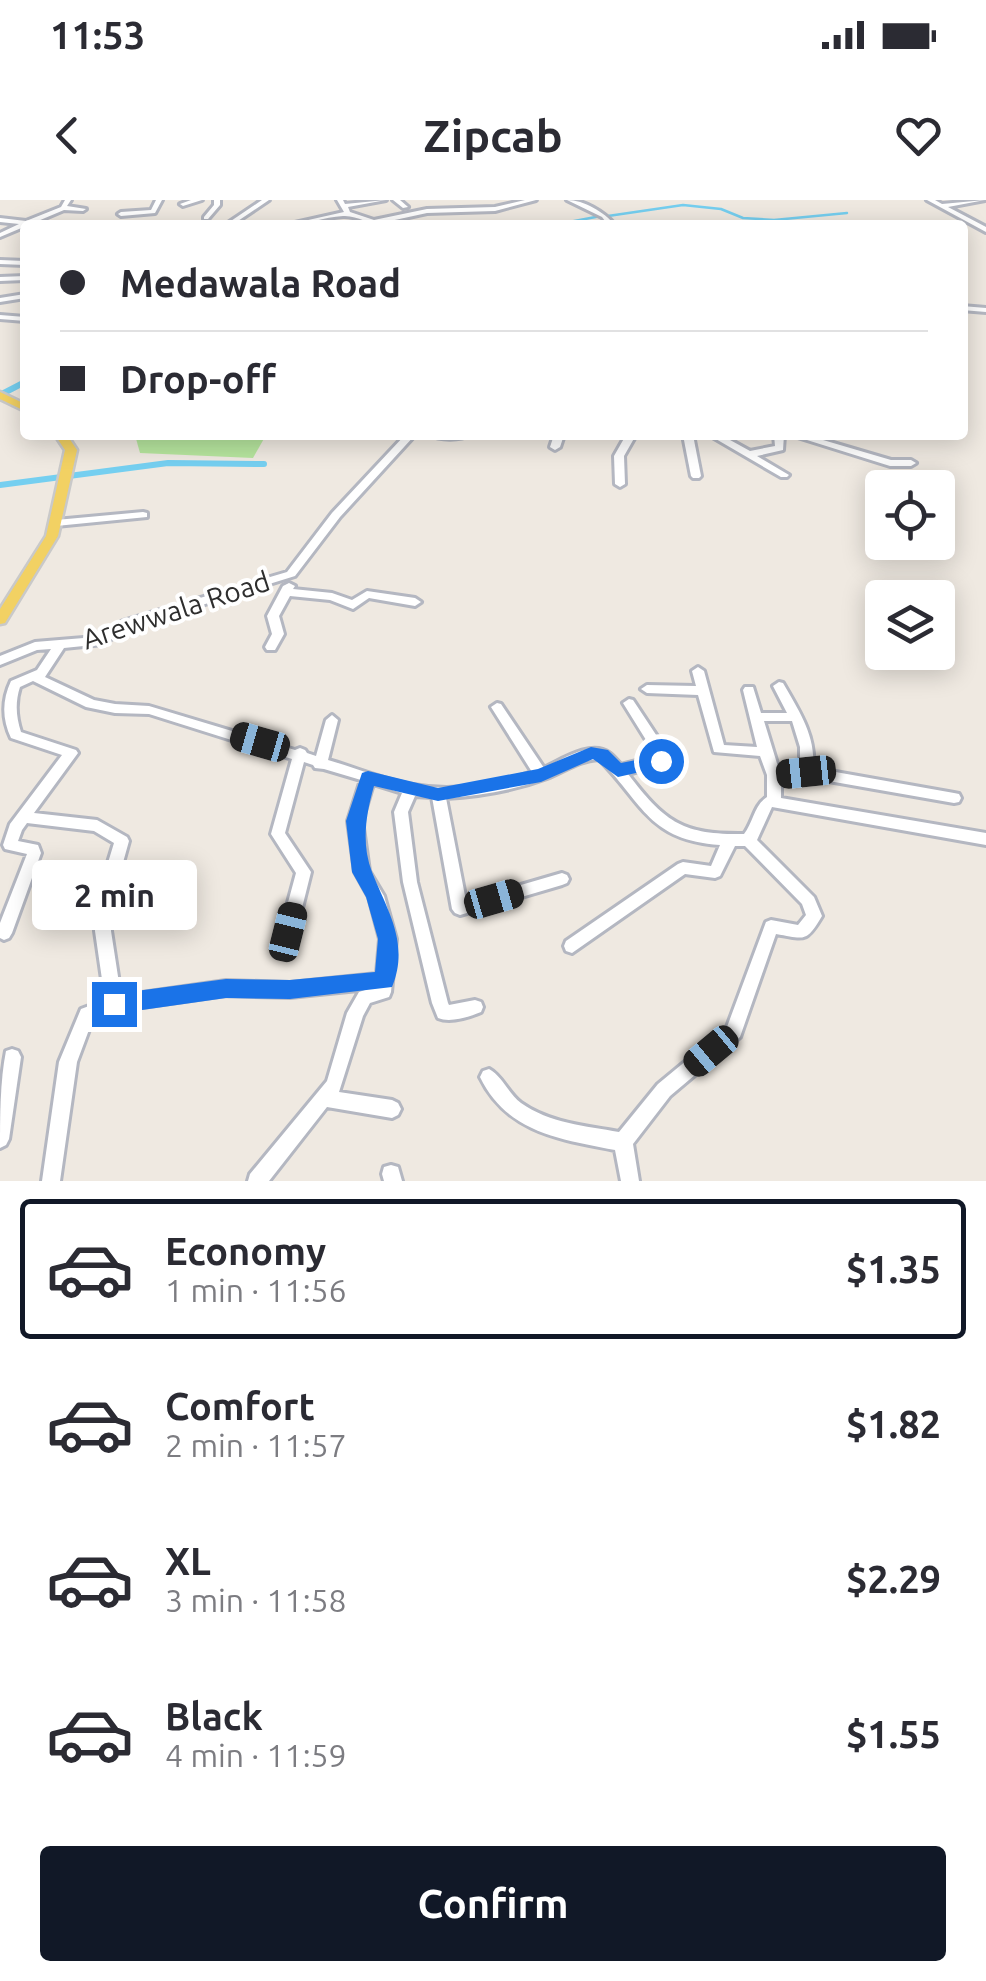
<!DOCTYPE html>
<html lang="en">
<head>
<meta charset="utf-8">
<style>
	:root { --surface:#fff; --page:#f7f7f7; --text:#2b2b33; --muted:#7c7c81; --line:#e1e1e2; --accent:#111827 }
	body { margin:0; font-family:Ubuntu,sans-serif; background:var(--page); color:var(--text); height:100vh; display:flex; flex-direction:column; font-size:38px; white-space:nowrap }
	* { box-sizing:border-box; margin:0 }
	p { font-size:32px; color:var(--muted) }
	.icon { flex:none; width:55px; height:55px; fill:none; stroke:currentColor; stroke-width:2; stroke-linecap:round; stroke-linejoin:round }
	.map { position:relative; height:981px; overflow:hidden }
	.side { display:flex; flex-direction:column; background:var(--surface); flex:1 }
	.side>* { flex:none }
	.banner { position:absolute; left:20px; top:20px; width:948px; height:220px; border-radius:10px; box-shadow:0 5px 25px #0003; display:grid; align-content:center; height:220px; padding:0 40px; background:var(--surface) }
	.controls { position:absolute; left:865px; top:270px; display:grid; gap:20px }
	.controls a { display:grid; place-items:center; width:90px; height:90px; border-radius:10px; background:var(--surface); box-shadow:0 5px 25px #0003; font-size:50px }
	.end { position:absolute; width:45px; height:45px; margin:-22px; border:12px solid #1a73e8; background:#fff; box-shadow:0 0 0 5px #fff }
	.from { border-radius:50% }
	.bubble { position:absolute; height:70px; border-radius:10px; background:var(--surface); box-shadow:0 5px 25px #0003; font-size:32px; font-weight:700; line-height:70px; text-align:center }
	.car { position:absolute; width:30px; height:60px; margin:-30px -15px; border-radius:12px; box-shadow:0 0 8px 2px #0007; background:linear-gradient(#222 24%,#8ab4d8 0 40%,#222 0 76%,#8ab4d8 0 86%,#222 0) }
	.banner b { display:flex; align-items:center; gap:35px; height:95px; font-size:38px }
	.banner b+b { border-top:2px solid var(--line) }
	.banner i { width:25px; height:25px; background:var(--text) }
	ul { padding:18px 0 0; list-style:none }
	li { display:flex; align-items:center; gap:30px; height:140px; margin:0 20px 15px; padding:0 20px; border:5px solid transparent; border-radius:10px }
	li div { flex:1 }
	li b { display:block; font-size:38px }
	li em { font-style:normal; font-weight:700 }
	li.active { border-color:var(--accent) }
	li>.icon { width:90px; height:90px; stroke-width:1.5 }
	.primary-button { display:flex; gap:20px; margin-top:auto; padding:20px 40px }
	.primary-button a { flex:1; height:115px; border-radius:10px; background:var(--accent); color:#fff; font-size:40px; font-weight:700; line-height:115px; text-align:center }
	.status { display:flex; justify-content:space-between; align-items:center; height:70px; padding:0 50px; background:var(--surface); direction:ltr }
	.status svg { height:28px; fill:currentColor }
	header { display:flex; justify-content:space-between; align-items:center; height:130px; padding:0 40px; background:var(--surface); font-size:45px; font-weight:700 }
	.map>svg:first-child { display:block }
</style>
</head>
<body>
<div class="status"><b>11:53</b><svg viewBox="0 0 49 12"><path d="M0 12V9h3v3zM5 12V6h3v6zM10 12V3h3v9zM15 12V0h3v12zM26 1h20v11H26zM47 4h2v5h-2z"/></svg></div>
<header><svg class="icon" aria-label="back" viewBox="0 0 24 24"><path d="M15 5l-7 7 7 7"/></svg>Zipcab<svg class="icon" aria-label="heart" viewBox="0 0 24 24"><path d="M12 20l-8-8c-3-5 5-10 8-4 3-6 11-1 8 4z"/></svg></header>
<div class="map">
<svg width="986" height="981" viewBox="0 0 986 981">
	<rect width="100%" height="100%" fill="#efe9e1"/>
	<!-- green -->
	<path fill="#b6e59e" d="M135 235H266L253 258 140 253Z"/>
	<g fill="none" stroke-linecap="round" stroke-linejoin="round">
		<!-- stream -->
		<g stroke="#75cff0" stroke-width="2.5">
			<path d="M608 16 683 5 721 9 743 18 774 20 847 13"/>
			<path d="M553 25 601 16"/>
		</g>
		<!-- canal -->
		<g stroke="#75cff0" stroke-width="6">
			<path d="M0 195 25 182"/>
			<path d="M0 285 168 263 264 264"/>
		</g>
		<!-- minor casing -->
		<g stroke="#b4b7c1" stroke-width="6">
			<g id="minor">
				<path d="M65 0H71L67 6 86 9 83 11 64 10 0 37V33L19 24 0 22V18L26 21 61 7Z"/>
				<path d="M156 0H162L155 13 121 16 118 14 121 12 151 10Z"/>
				<path d="M191 0H202L183 6 180 4Z"/>
				<path d="M214 0H220V5L208 19H204V17L214 5Z"/>
				<path d="M262 0H269L232 25H225Z"/>
				<path d="M337 0H343L345 4 386 0 348 7 350 12 374 20 427 9 495 7 525 0H536L495 11 427 13 381 23 383 25C369 25 357 15 343 16 324 17 306 25 286 25L344 12Z"/>
				<path d="M393 0H400L408 7 403 8Z"/>
				<path d="M567 0C584 0 604 12 615 25H608L602 17Z"/>
				<path d="M927 0H935L942 4 985 0 948 7 986 27V32Z"/>
				<path d="M0 60 25 61V65L0 64Z"/>
				<path d="M25 76V80L0 81V77Z"/>
				<path d="M25 94V98L0 102V98Z"/>
				<path d="M962 106 986 108V112L962 110Z"/>
				<path d="M0 115 25 117V121L0 119Z"/>
				<path d="M405 235H415L340 317 295 376 131 427 103 444 64 448 45 477 94 500 115 504 149 506 295 550 300 548 305 550 307 553 316 556 326 520 332 515 338 520 328 560C356 568 384 580 413 585 452 592 495 585 532 572L491 507 497 503 501 504 544 568C561 560 591 540 609 553 612 554 619 563 621 565L656 556 623 503 629 499 633 500 672 559 670 562 628 574C665 622 682 635 744 634 753 623 754 605 767 597V575L760 556 714 552 698 495 647 493 641 489 647 485 696 486 692 471 698 467 704 471 724 545 757 547 743 490 745 487H753L761 513H787L773 486 779 482 783 483C799 511 816 536 813 568L954 593 959 594 961 598 959 602 954 603 806 577 781 579V598L986 633V645L772 607 757 640 814 697 822 716C806 743 805 739 776 734L740 837 670 896 633 944 639 981H621L615 950C561 939 507 933 480 877L483 871 489 869C502 876 508 893 521 903 549 923 586 926 619 932L658 884 727 827 766 722 771 720 798 725 806 715 802 704 745 646H735L720 676 715 678 685 674 572 753 566 751 564 746 566 741 678 664 683 662 711 666 720 645C648 640 643 603 599 559 579 560 565 571 547 578 515 590 480 596 446 598L466 701 562 673 567 675 569 679 567 683 562 685 460 715 455 713 452 709 432 597 415 596 408 612 417 682 448 803 449 805 475 800 481 802 483 807 481 812C469 817 450 823 438 818L432 803 403 682 394 612 402 593 373 584 362 621 369 671 384 696 396 739 391 792 389 797 370 803 363 816 339 892 392 900 398 903 401 909 398 915 392 918 327 907 269 981H248L250 974 327 881 347 813 359 792 368 789 290 797 226 795 114 811 93 819 77 862 60 981H42L59 862 81 809 105 800 95 731 96 702 114 643 94 631 27 623 22 630 18 641 38 645 41 653 12 733 9 738 4 740 0 738V723L27 654 5 649 3 645 10 624 62 555 11 538C2 519 2 500 11 481L37 470 51 449 37 450 0 465V456L35 442 96 437 123 421 287 372 332 313ZM33 481 86 507 115 513 149 514 292 559 271 634 296 673 280 732 283 737 288 739 293 737 296 732 311 672 285 633 304 562 313 565 315 568 324 569 361 580 348 621 355 672 369 697 380 739 377 774 290 783 226 781 121 796 111 731 112 702 129 641 127 637 97 620 34 613 78 553 76 550 21 532C16 517 15 502 20 487ZM764 521H792L800 547V568L779 570Z"/>
				<path d="M430 235H470C461 240 439 240 430 235Z"/>
				<path d="M554 235H564L560 247 555 250 550 247Z"/>
				<path d="M626 235H636L624 256 625 284 620 287 615 284 614 256Z"/>
				<path d="M683 235H693L701 276 699 278H693L691 276Z"/>
				<path d="M709 235H721L750 251 775 246 774 235H784L783 250 757 256 789 275 787 277H781Z"/>
				<path d="M791 235H806L891 260H911L916 263 911 266H890Z"/>
				<path d="M143 312 147 313V317L56 326 51 323 56 320Z"/>
				<path d="M289 383 295 386 293 389 332 393 352 400 367 391 415 398 421 402 415 406 369 398 353 409 330 400 290 396 279 416 284 434 275 450H267L265 447 272 434 267 416 283 386Z"/>
				<path d="M12 849 18 851 21 857 9 939 6 945 0 948C0 917 0 881 6 851Z"/>
				<path d="M391 965 398 967 402 981H384L382 974 384 967Z"/>
			</g>
		</g>
		<!-- major casing -->
		<g stroke="#c9c9c9" stroke-width="5">
			<g id="major">
				<path d="M0 192 25 204V211L0 199Z"/>
				<path d="M55 235H67L77 250 58 336 5 423 0 424V409L46 336 65 250Z"/>
			</g>
		</g>
		<!-- minor -->
		<use href="#minor" fill="#fff" fill-rule="evenodd"/>
		<!-- major -->
		<use href="#major" fill="#f2d163" fill-rule="evenodd"/>
	</g>
	<!-- route -->
	<path fill="#1a73e8" d="M591 547 608 550 621 563 661 555 670 561 667 566 618 577 593 559 541 582 438 601 374 586C366 614 361 644 372 672 387 710 410 743 392 787L290 799 226 798 114 814 106 811 103 804 114 794 226 779 290 780 375 772 378 739 366 697 352 672 346 621 362 573 368 571 438 588 538 569Z"/>
	<g text-anchor="middle" stroke-width="8" stroke-linejoin="round" paint-order="stroke">
		<!-- street labels -->
		<g font-size="28" fill="#2e2e2e" stroke="#fff">
			<text transform="translate(176 410) rotate(-18)" y="10">Arewwala Road</text>
		</g>
	</g>
</svg>
<div class="controls">
<a><svg class="icon" aria-label="locate" viewBox="0 0 24 24"><circle cx="12" cy="12" r="6"/><path d="M12 2v4M12 18v4M2 12h4M18 12h4"/></svg></a>
<a><svg class="icon" aria-label="layers" viewBox="0 0 24 24"><path d="M12 4l9 5-9 5-9-5zM3 14l9 5 9-5"/></svg></a>
</div>
<i class="end from" style="left:661px;top:561px"></i>
<i class="end" style="left:114px;top:804px"></i>
<div class="bubble" style="left:32px;top:660px;width:165px">2 min</div>
<i class="car" style="left:260px;top:542px;rotate:286deg"></i>
<i class="car" style="left:806px;top:572px;rotate:264deg"></i>
<i class="car" style="left:494px;top:699px;rotate:74deg"></i>
<i class="car" style="left:288px;top:732px;rotate:14deg"></i>
<i class="car" style="left:711px;top:851px;rotate:230deg"></i>
<div class="banner">
<b><i class="from"></i>Medawala Road</b>
<b><i></i>Drop-off</b>
</div>
</div>
<section class="side">
<ul>
<li class="active"><svg class="icon" aria-label="car" viewBox="0 0 24 24"><path d="M5 17H2v-5l4-1 3-4h7l3 4 3 1v5h-3M9 17h6M6 11h13"/><circle cx="7" cy="17" r="2"/><circle cx="17" cy="17" r="2"/></svg><div><b>Economy</b><p>1 min · 11:56</p></div><em>$1.35</em></li>
<li><svg class="icon" aria-label="car" viewBox="0 0 24 24"><path d="M5 17H2v-5l4-1 3-4h7l3 4 3 1v5h-3M9 17h6M6 11h13"/><circle cx="7" cy="17" r="2"/><circle cx="17" cy="17" r="2"/></svg><div><b>Comfort</b><p>2 min · 11:57</p></div><em>$1.82</em></li>
<li><svg class="icon" aria-label="car" viewBox="0 0 24 24"><path d="M5 17H2v-5l4-1 3-4h7l3 4 3 1v5h-3M9 17h6M6 11h13"/><circle cx="7" cy="17" r="2"/><circle cx="17" cy="17" r="2"/></svg><div><b>XL</b><p>3 min · 11:58</p></div><em>$2.29</em></li>
<li><svg class="icon" aria-label="car" viewBox="0 0 24 24"><path d="M5 17H2v-5l4-1 3-4h7l3 4 3 1v5h-3M9 17h6M6 11h13"/><circle cx="7" cy="17" r="2"/><circle cx="17" cy="17" r="2"/></svg><div><b>Black</b><p>4 min · 11:59</p></div><em>$1.55</em></li>
</ul>
<div class="primary-button"><a>Confirm</a></div>
</section>
</body>
</html>
